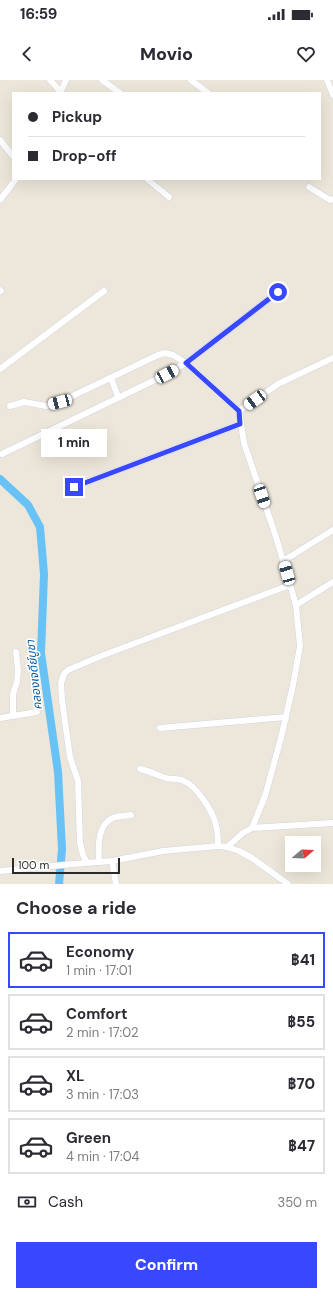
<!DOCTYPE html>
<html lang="en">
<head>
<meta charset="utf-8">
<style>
	:root { --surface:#fff; --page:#f2f2f3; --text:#2b2b33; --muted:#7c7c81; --line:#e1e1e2; --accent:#3748ff }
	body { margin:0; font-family:"DM Sans","Noto Sans Thai",sans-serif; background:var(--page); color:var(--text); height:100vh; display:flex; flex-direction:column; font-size:15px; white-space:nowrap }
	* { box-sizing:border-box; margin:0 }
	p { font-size:13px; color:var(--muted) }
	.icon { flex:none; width:22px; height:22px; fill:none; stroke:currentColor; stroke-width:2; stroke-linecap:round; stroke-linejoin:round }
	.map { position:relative; height:804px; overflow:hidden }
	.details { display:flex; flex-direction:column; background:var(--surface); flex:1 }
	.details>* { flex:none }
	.banner { position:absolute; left:12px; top:12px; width:309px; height:88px; border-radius:0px; box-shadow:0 4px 16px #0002; display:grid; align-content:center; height:88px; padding:0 16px; background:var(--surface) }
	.needle { width:26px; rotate:71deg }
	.buttons { position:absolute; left:285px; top:756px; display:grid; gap:8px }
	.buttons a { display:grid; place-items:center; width:36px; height:36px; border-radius:0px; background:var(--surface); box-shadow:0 4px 16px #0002; font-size:20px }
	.scale { position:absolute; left:12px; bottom:10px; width:108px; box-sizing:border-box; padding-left:4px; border:2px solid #2a2a2a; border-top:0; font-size:11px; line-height:14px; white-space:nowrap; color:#2a2a2a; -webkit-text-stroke:3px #fff; paint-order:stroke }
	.end { position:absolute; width:18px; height:18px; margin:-9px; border:5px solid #3748ff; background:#fff; box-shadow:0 0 0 2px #fff }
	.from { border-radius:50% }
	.bubble { position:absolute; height:28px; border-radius:0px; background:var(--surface); box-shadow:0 4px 16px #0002; font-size:13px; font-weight:800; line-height:28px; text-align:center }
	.car { position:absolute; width:12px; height:24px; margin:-12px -6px; border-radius:5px; box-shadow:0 0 3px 1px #0007; background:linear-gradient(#fff 24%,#345 0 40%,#fff 0 76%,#345 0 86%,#fff 0) }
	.banner b { display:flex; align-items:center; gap:14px; height:38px; font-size:15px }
	.banner b+b { border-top:1px solid var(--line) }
	.banner i { width:10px; height:10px; background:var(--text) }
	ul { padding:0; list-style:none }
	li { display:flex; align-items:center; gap:12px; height:56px; margin:0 8px 6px; padding:0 8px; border:2px solid var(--line); border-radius:0px }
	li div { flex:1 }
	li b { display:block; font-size:15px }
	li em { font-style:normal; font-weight:800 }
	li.on { border-color:var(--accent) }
	li>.icon { width:36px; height:36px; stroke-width:1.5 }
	h2 { padding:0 16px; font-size:18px; line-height:48px }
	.pay { display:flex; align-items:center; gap:10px; height:44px; padding:0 16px; font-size:15px }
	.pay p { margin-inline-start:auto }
	.button { display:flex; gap:8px; margin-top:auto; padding:8px 16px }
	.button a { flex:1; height:46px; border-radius:0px; background:var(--accent); color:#fff; font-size:16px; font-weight:800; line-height:46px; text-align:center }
	.status { display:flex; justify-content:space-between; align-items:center; height:28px; padding:0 20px; background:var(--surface); direction:ltr }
	.status svg { height:11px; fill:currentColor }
	header { display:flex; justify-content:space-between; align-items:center; height:52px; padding:0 16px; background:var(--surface); font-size:18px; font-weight:800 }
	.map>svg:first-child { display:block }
</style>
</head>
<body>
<div class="status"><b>16:59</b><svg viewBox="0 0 49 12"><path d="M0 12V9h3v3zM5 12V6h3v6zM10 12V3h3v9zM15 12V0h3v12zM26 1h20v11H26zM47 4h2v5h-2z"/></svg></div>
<header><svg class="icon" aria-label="back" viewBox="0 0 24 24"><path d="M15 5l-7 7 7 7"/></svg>Movio<svg class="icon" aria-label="heart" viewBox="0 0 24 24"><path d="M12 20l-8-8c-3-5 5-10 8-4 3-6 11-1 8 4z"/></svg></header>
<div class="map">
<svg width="333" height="804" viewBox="0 0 333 804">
	<rect width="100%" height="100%" fill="#ede7db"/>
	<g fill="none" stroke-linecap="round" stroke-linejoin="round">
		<!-- canal -->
		<path stroke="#68c2f5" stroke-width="8" d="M0 399 28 425 40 447 44 494 41 573 58 692 62 769 59 804"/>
		<!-- street casing -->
		<g stroke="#d1d2e4" stroke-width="7">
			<g id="street">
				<path d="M50 0 60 11"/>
				<path d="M102 0 120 13"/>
				<path d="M191 0 208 13"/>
				<path d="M327 0 333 15"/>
				<path d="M60 13 66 0"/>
				<path d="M0 60 13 76"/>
				<path d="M147 99 169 117"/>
				<path d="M309 107 330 120 333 119"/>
				<path d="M0 120 16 99"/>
				<path d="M0 210 1 211"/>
				<path d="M0 289 104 211"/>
				<path d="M111 298 118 317"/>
				<path d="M10 326 24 322 46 326 60 322 158 275 165 273 173 275 186 283 239 331 244 363 276 457 296 525 300 566 293 605 281 658 265 716 252 748"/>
				<path d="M239 331 278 304 333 278"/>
				<path d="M2 374 157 299 186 283 278 212"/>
				<path d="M74 407 240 344"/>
				<path d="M283 481 333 450"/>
				<path d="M296 525 333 502"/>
				<path d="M13 636V614L17 602 18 590 16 572"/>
				<path d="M0 638 37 632"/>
				<path d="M160 648 286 637"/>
				<path d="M140 689C149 691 157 695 166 698 172 700 178 698 184 701 197 706 213 732 216 745 218 752 218 759 218 766"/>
				<path d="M227 767 243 753 252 748 333 743"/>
				<path d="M112 781 116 804"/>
				<path d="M99 782C98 767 97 743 115 737 120 736 126 736 131 735"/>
				<path d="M87 783 83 775 80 763 78 701 70 677 62 620 61 603 64 594 68 590 101 576 290 505"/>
				<path d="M0 791 73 784 112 781 163 771 218 766 227 767 239 771 252 778 288 804"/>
			</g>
		</g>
		<!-- street -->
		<use href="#street" stroke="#fff" stroke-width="6"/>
	</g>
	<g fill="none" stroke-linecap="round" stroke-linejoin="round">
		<!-- route -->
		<path stroke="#3748ff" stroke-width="5" d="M74 407 240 344 239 331 186 283 278 212"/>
	</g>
	<g text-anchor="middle" stroke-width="3" stroke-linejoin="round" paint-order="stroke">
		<!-- water labels -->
		<g font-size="12" font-style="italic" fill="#065da3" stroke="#fff">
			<text transform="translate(34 595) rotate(-96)" y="4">คลองเจดีย์บูชา</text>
		</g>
	</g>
</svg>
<div class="buttons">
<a><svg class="needle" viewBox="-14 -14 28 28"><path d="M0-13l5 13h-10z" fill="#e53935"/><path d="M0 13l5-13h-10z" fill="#7c7c81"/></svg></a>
</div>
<div class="scale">100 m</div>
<i class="end from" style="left:278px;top:212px"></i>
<i class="end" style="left:74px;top:407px"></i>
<div class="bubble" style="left:41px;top:349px;width:66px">1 min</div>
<i class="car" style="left:167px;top:294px;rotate:62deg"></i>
<i class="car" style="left:255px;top:320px;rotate:234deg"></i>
<i class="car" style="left:60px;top:322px;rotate:255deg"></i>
<i class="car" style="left:262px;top:416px;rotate:162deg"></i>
<i class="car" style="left:287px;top:493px;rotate:344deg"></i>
<div class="banner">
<b><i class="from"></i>Pickup</b>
<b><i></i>Drop-off</b>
</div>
</div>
<section class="details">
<h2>Choose a ride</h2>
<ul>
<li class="on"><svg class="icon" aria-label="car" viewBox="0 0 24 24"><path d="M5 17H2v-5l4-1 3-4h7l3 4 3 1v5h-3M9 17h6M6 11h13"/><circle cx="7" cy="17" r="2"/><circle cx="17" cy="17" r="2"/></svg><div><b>Economy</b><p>1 min · 17:01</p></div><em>฿41</em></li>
<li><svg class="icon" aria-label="car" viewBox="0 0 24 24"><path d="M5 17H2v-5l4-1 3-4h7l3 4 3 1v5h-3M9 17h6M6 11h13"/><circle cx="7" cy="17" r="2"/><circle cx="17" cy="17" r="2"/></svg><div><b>Comfort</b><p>2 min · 17:02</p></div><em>฿55</em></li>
<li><svg class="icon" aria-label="car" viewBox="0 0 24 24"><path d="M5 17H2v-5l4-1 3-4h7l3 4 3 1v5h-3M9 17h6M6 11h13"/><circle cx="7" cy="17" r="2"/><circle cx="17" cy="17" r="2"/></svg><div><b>XL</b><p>3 min · 17:03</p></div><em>฿70</em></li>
<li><svg class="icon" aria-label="car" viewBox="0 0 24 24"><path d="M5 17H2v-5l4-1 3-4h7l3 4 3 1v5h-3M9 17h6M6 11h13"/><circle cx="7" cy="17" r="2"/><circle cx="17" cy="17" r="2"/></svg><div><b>Green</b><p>4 min · 17:04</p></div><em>฿47</em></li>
</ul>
<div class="pay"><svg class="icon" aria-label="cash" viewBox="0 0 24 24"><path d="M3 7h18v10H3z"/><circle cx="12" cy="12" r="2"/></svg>Cash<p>350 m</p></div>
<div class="button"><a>Confirm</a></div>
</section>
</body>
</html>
